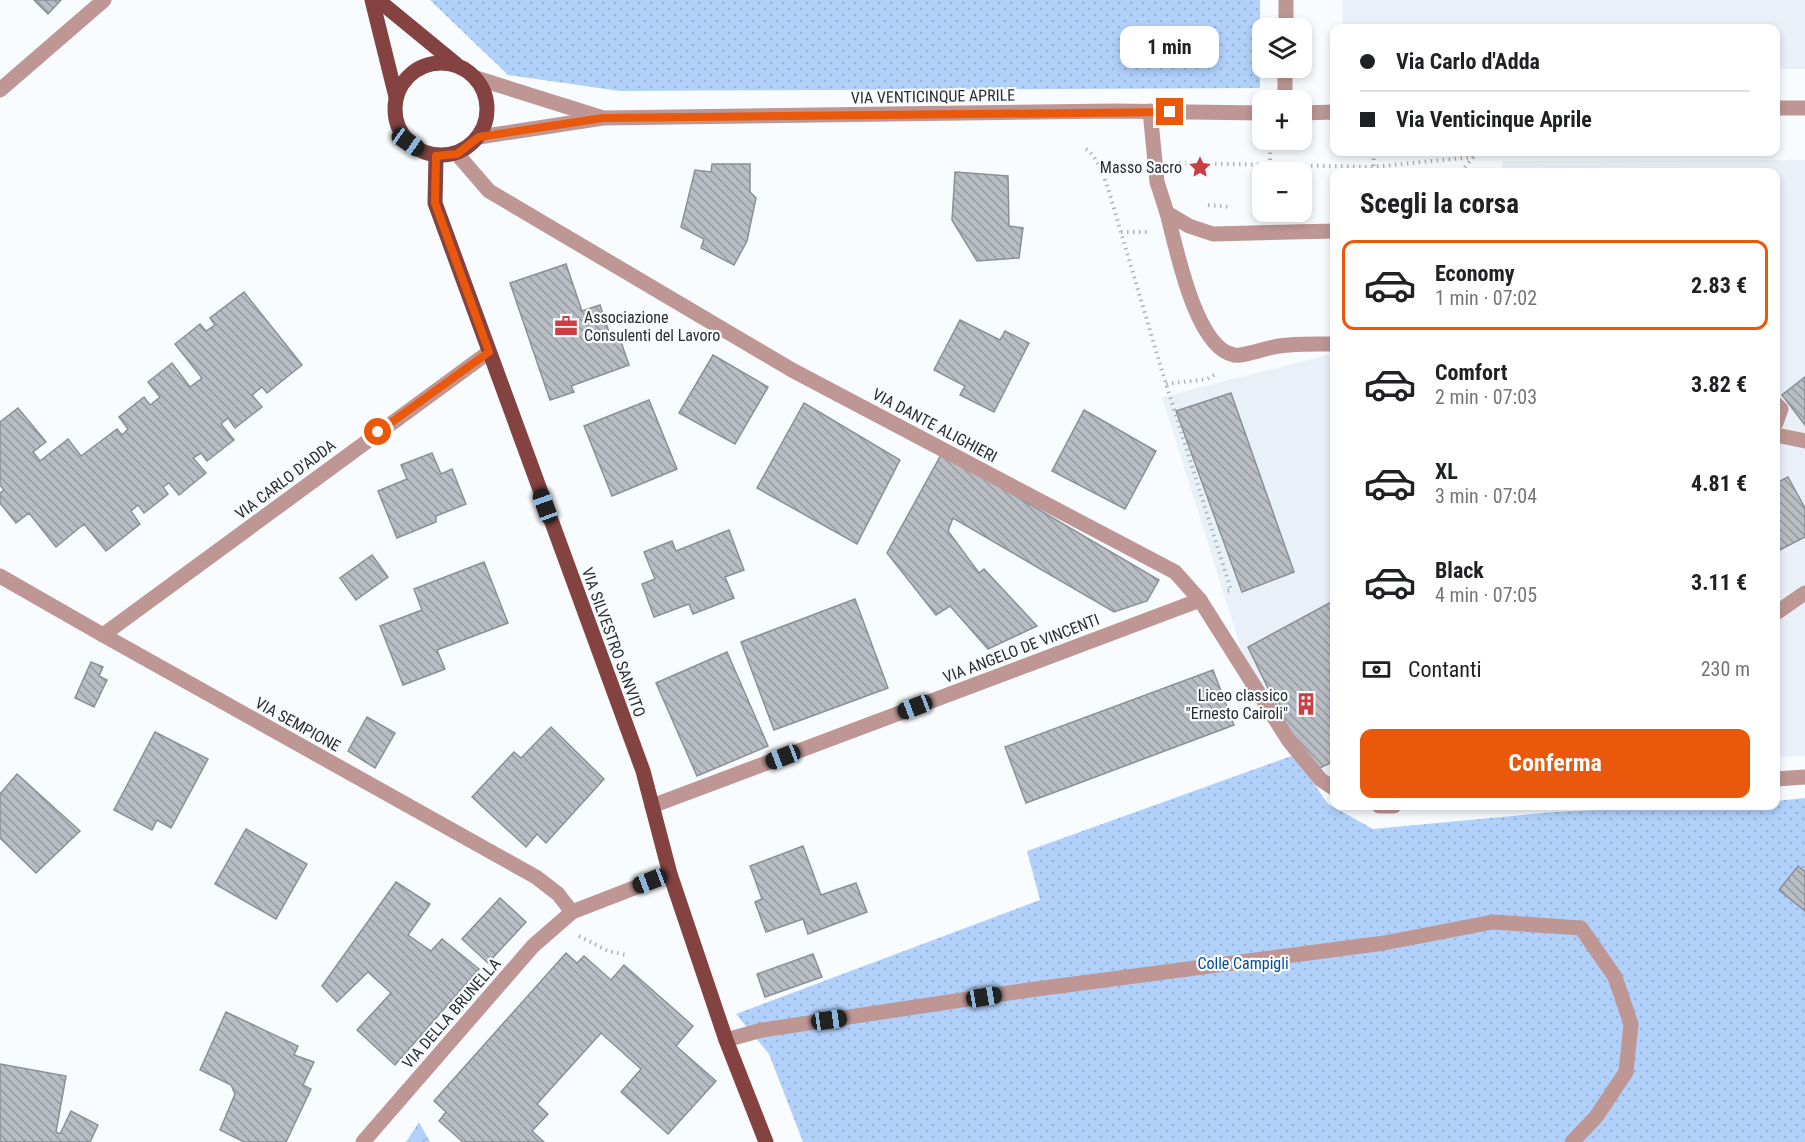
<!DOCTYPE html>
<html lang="it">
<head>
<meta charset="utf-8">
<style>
	:root { --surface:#fff; --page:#f2f2f2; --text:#202124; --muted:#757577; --line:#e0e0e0; --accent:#ea580c }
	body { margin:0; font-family:"Roboto Condensed",sans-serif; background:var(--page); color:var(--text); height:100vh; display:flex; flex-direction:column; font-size:22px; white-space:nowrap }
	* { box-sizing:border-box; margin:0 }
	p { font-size:20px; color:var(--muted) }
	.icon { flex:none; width:33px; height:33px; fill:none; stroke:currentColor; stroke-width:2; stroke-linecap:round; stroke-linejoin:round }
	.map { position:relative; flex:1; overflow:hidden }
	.sheet { position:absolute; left:1330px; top:168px; width:450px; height:642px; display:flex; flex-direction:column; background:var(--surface); border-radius:12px; box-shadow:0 3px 9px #0003 }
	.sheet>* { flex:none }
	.hud { position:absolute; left:1330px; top:24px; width:450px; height:132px; border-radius:12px; box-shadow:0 3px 9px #0003; display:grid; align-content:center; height:132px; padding:0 30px; background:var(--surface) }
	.buttons { position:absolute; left:1252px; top:18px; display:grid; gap:12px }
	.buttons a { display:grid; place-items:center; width:60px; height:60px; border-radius:12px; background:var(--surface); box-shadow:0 3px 9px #0003; font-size:30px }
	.end { position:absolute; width:27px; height:27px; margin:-14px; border:8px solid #ea580c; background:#fff; box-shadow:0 0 0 3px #fff }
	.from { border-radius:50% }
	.bubble { position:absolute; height:42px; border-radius:12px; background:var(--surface); box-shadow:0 3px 9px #0003; font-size:20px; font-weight:700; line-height:42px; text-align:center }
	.car { position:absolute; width:18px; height:36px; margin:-18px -9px; border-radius:8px; box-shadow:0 0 4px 2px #0007; background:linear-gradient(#222 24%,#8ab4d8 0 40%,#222 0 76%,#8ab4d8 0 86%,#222 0) }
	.hud b { display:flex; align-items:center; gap:21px; height:57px; font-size:22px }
	.hud b+b { border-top:2px solid var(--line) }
	.hud i { width:15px; height:15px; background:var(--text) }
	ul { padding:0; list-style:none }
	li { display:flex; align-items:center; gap:18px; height:90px; margin:0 12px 9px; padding:0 18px; border:3px solid transparent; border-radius:12px }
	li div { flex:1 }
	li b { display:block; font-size:22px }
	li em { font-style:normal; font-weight:700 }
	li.selected { border-color:var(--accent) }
	li>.icon { width:54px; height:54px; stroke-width:1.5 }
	h2 { padding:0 30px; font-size:27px; line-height:72px }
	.pay { display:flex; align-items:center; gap:15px; height:66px; padding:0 30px; font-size:22px }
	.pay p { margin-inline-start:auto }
	.button { display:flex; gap:12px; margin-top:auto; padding:12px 30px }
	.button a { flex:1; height:69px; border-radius:12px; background:var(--accent); color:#fff; font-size:24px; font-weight:700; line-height:69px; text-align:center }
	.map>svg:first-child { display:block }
</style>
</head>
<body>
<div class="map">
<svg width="1805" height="1142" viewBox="0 0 1805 1142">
	<defs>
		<pattern id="park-crowns" width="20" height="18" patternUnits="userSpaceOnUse" patternTransform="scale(1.5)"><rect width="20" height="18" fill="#b1d1fb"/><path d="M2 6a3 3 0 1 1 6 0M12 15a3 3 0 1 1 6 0" fill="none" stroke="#98b4d7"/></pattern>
		<pattern id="garden-dots" width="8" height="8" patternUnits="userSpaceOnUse" patternTransform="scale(1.5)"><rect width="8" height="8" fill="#b1d1fb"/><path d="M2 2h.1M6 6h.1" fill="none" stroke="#98b4d7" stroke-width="1.8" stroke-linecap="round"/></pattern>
		<pattern id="building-back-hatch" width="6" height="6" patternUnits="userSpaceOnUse" patternTransform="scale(1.5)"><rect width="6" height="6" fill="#b9bec5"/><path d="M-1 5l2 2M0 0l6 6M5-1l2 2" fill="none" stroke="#979ba0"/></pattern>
	</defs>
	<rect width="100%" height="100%" fill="#f9fcfe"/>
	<!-- built -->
	<g fill="#eaf0f8">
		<path d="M1342 0H1805V69H1776V28H1343Z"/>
		<path d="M1805 160V756L1783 757 1776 756V172H1503L1502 161Z"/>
		<path d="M1335 353V779L1313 771 1244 658 1162 397Z"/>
	</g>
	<!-- park -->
	<path fill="url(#park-crowns)" d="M419 1122 430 1142H406Z"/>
	<!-- garden -->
	<g fill="url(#garden-dots)">
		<path d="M430 0H1260V88L620 91 508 75Z"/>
		<path d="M1294 755 1328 804 1373 829 1554 812 1680 806H1776V801L1805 798V1142H803L769 1054 736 1014 1040 900 1027 851Z"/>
	</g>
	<!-- building -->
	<g fill="url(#building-back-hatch)" stroke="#8b9097" stroke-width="1.5">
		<path d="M34 0H61L48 14Z"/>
		<path d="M712 164H750V192L756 198 747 241 734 265 701 248 704 239 681 227 695 170 711 172Z"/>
		<path d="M955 172 1008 176 1009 226 1023 228 1019 258 977 261 952 220Z"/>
		<path d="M566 264 582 311 600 305 611 338 620 339 629 365 571 386 574 392 550 400 510 283Z"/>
		<path d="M244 292 302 365 267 393 262 387 252 395 262 407 235 428 228 418 221 424 234 440 207 461 201 453 193 458 206 473 179 495 169 483 163 487 168 494 144 513 138 505 131 511 140 524 106 551 84 524 56 547 29 513 16 523 0 503V493L4 490 0 485V422L18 408 46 442 33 452 40 461 68 439 81 456 117 429 122 435 128 429 119 417 144 397 150 405 160 397 148 382 172 363 190 387 202 378 175 344 200 324 206 331 215 325 210 318Z"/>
		<path d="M960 320 1000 340 1005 331 1029 343 994 412 960 395 965 386 934 370Z"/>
		<path d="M713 355 768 387 735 444 679 413Z"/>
		<path d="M1805 377V425L1782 395Z"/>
		<path d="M1231 393 1294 572 1242 592 1176 411Z"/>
		<path d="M649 400 677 469 612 496 584 426Z"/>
		<path d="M804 403 900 460 857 544 757 488Z"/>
		<path d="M1084 410 1156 451 1125 509 1052 471Z"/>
		<path d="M432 453 441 474 452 469 466 504 436 516V522L397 538 378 491 407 479 401 465Z"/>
		<path d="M942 453 1159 580 1147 601 1114 612 953 518 948 531 979 573 984 569 1037 626 988 649 950 606 936 615 887 553Z"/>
		<path d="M1788 477 1805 508V537L1776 552V483Z"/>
		<path d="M729 530 744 570 725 577 734 598 693 614 689 604 654 617 642 584 655 579 644 552 672 541 676 551Z"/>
		<path d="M372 555 388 577 356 600 340 578Z"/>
		<path d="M484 562 508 623 437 650 445 669 403 685 380 626 422 610 414 589Z"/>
		<path d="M855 599 888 688 774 730 741 642Z"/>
		<path d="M1335 600V667L1330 670 1335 679V761L1313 771 1287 727 1248 647Z"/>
		<path d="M727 652 768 746 697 776 656 683Z"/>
		<path d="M91 662 103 667 99 676 107 680 94 707 75 698Z"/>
		<path d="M1213 670 1234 725 1026 803 1005 747Z"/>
		<path d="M367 717 395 733 375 768 348 751Z"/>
		<path d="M551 727 604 779 546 843 537 834 526 847 472 797 514 752 521 758Z"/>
		<path d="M155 732 208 759 171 828 157 820 152 830 114 810Z"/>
		<path d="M17 774 80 831 36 873 0 838V794Z"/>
		<path d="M246 829 307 864 276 919 215 884Z"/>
		<path d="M803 846 821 895 856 883 867 912 808 934 803 919 766 932 755 902 762 899 750 866Z"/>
		<path d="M1798 866 1805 872V911L1779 890Z"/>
		<path d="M396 882 430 904 408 935 431 951 442 939 479 969 395 1065 357 1030 391 993 368 972 337 1002 322 986Z"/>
		<path d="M500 898 526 922 488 963 462 939Z"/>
		<path d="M566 953 577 963 584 956 611 980 624 965 693 1026 676 1046 716 1081 668 1134 621 1092 641 1069 601 1033 537 1104 548 1114 532 1131 544 1142H463L439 1121 446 1112 434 1101Z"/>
		<path d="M813 954 822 977 765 997 757 974Z"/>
		<path d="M226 1012 298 1046 294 1055 314 1062 303 1085 311 1089 286 1142H244L220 1130 235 1094 231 1085 200 1070Z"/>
		<path d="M0 1064 66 1076 56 1132 60 1134 71 1111 98 1125 90 1142H0Z"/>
	</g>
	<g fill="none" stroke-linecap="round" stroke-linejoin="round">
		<!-- path -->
		<g stroke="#b0b3b5" stroke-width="4" stroke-dasharray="1.5 4.5" stroke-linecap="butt">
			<path d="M1086 149C1098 157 1103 175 1108 188L1161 368 1231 590 1223 592"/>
			<path d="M1179 163 1372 167 1473 157 1483 152"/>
			<path d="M1270 172V140"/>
			<path d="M1373 172 1374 152"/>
			<path d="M1461 172 1473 157"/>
			<path d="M1208 205 1230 207"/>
			<path d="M1121 232H1148"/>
			<path d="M1166 384 1207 379 1218 373"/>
			<path d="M579 936 608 951 626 955"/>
		</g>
		<!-- minor -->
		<g stroke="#be9694" stroke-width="15">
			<path d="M1286 28V0"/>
			<path d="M476 78 600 117"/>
			<path d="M0 90 104 0"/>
			<path d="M1285 100V68"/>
			<path d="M1776 108H1805"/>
			<path d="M1150 111 1157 182 1167 213 1189 226 1213 234 1335 231"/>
			<path d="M1302 113 1335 112"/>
			<path d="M479 137 603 118 1115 111 1263 113"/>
			<path d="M457 154 489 191 792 370 1175 572 1200 600 1289 741 1321 780 1335 789"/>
			<path d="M1167 213C1176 246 1195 348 1234 355 1242 357 1269 347 1279 346 1297 343 1317 344 1335 344"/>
			<path d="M1776 404 1781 409 1776 423"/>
			<path d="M1776 435 1805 441"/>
			<path d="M0 576 103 635 536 877 558 894 572 912"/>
			<path d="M1776 613 1805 593"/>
			<path d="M103 635 489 352"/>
			<path d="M1776 779 1805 777"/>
			<path d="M652 806 1200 600"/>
			<path d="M1379 806H1394"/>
			<path d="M726 1040 762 1030 1029 990 1384 943 1493 922 1581 928 1615 977 1631 1024 1626 1072 1596 1117 1572 1142"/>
			<path d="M363 1142 533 946 572 912 670 874"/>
		</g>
		<!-- major -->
		<g stroke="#844241" stroke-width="15">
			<path d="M372 0 396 97"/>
			<path d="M378 0 456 64"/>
			<circle cx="441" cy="109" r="46"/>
			<path d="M436 156 435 203 643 771 670 874 726 1040 766 1142"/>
		</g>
	</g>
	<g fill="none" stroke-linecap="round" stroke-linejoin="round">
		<!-- route -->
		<path stroke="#ea580c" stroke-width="8" d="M378 432 489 352 435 203 436 156 457 154 479 137 603 118 1170 112"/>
	</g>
	<!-- icons -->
	<defs>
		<g id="sight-bare" transform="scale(1.8)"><path d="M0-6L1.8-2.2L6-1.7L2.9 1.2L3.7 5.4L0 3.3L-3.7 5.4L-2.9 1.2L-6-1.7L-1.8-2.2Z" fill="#cc3d44" stroke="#f9fcfe" stroke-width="2.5" paint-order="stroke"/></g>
		<g id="office-bare" transform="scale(1.8)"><path d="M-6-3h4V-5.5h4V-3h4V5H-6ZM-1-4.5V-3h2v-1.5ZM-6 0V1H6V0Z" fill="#cc3d44" stroke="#f9fcfe" stroke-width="2.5" paint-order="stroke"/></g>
		<g id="building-bare" transform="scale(1.8)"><path d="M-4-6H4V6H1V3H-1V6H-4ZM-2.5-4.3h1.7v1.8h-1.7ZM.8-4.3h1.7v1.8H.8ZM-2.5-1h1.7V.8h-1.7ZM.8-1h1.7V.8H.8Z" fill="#cc3d44" stroke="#f9fcfe" stroke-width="2.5" paint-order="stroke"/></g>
	</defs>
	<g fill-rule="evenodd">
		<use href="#sight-bare" x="1200" y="167"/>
		<use href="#office-bare" x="566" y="326"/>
		<use href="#building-bare" x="1306" y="704"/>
	</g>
	<g text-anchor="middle" stroke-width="4.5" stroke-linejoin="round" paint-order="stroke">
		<!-- street labels -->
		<g font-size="16" fill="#2b2d2f" stroke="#f9fcfe">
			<text transform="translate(933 96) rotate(-1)" y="6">VIA VENTICINQUE APRILE</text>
			<text transform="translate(935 425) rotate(28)" y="6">VIA DANTE ALIGHIERI</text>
			<text transform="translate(285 479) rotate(-37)" y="6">VIA CARLO D'ADDA</text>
			<text transform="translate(614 642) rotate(70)" y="6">VIA SILVESTRO SANVITO</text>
			<text transform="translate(1021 648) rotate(-21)" y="6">VIA ANGELO DE VINCENTI</text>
			<text transform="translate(298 724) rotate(29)" y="6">VIA SEMPIONE</text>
			<text transform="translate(451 1013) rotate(-49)" y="6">VIA DELLA BRUNELLA</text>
		</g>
		<!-- poi labels -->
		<g font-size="16" fill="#2b2d2f" stroke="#f9fcfe" text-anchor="end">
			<text x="1182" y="173">Masso Sacro</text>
			<text x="584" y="323" text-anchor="start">Associazione<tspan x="584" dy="18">Consulenti del Lavoro</tspan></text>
			<text x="1288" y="701">Liceo classico<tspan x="1288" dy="18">"Ernesto Cairoli"</tspan></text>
		</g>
		<!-- park labels -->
		<g font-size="16" fill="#054d97" stroke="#f9fcfe">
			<text x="1243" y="969">Colle Campigli</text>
		</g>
	</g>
</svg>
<div class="buttons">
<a><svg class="icon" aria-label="layers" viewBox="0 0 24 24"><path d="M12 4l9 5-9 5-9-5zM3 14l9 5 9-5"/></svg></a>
<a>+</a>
<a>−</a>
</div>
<i class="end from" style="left:378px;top:432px"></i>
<i class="end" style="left:1170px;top:112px"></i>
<div class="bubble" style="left:1120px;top:26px;width:99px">1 min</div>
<i class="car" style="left:408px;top:142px;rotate:125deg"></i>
<i class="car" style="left:545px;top:506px;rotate:340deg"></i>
<i class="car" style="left:915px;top:707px;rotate:249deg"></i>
<i class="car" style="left:783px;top:757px;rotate:249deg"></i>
<i class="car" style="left:650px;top:881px;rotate:249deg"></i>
<i class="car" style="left:984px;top:997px;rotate:81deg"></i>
<i class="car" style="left:829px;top:1020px;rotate:82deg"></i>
<div class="hud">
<b><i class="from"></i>Via Carlo d'Adda</b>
<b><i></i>Via Venticinque Aprile</b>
</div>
<section class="sheet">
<h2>Scegli la corsa</h2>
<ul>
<li class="selected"><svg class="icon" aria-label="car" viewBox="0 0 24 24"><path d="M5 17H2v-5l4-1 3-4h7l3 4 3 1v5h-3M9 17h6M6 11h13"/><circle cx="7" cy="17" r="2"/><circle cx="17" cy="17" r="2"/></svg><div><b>Economy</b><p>1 min · 07:02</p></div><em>2.83 €</em></li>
<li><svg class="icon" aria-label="car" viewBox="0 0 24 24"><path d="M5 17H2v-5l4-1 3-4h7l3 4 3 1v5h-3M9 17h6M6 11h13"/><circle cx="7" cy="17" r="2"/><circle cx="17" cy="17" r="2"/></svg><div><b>Comfort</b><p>2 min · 07:03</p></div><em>3.82 €</em></li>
<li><svg class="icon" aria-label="car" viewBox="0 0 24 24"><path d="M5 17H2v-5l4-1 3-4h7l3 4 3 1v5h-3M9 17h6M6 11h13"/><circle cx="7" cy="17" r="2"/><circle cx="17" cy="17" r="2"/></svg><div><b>XL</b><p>3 min · 07:04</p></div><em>4.81 €</em></li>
<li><svg class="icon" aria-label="car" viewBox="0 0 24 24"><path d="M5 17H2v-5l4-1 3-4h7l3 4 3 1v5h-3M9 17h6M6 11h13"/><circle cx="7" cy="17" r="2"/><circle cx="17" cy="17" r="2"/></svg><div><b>Black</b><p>4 min · 07:05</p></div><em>3.11 €</em></li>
</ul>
<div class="pay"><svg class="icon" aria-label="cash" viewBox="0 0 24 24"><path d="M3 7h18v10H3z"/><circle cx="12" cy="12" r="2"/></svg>Contanti<p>230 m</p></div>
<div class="button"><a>Conferma</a></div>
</section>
</div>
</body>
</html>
